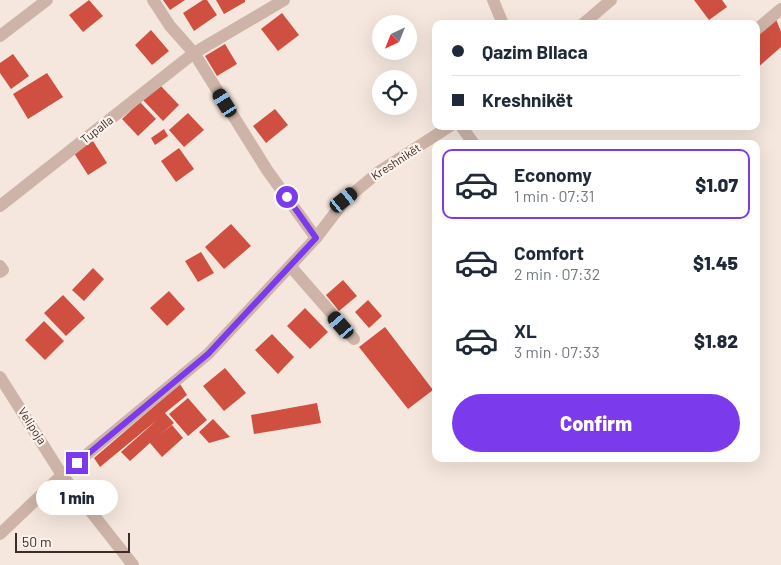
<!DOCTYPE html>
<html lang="en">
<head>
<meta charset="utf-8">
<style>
	:root { --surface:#fff; --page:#f2f2f3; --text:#1f2937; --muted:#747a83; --line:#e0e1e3; --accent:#7c3aed }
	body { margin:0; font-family:Barlow,sans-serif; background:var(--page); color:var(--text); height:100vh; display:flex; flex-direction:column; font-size:19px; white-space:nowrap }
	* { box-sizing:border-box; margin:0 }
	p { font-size:16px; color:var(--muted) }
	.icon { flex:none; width:28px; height:28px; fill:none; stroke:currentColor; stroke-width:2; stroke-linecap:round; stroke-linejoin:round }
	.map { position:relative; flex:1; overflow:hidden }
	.sheet { position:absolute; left:432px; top:140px; width:328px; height:322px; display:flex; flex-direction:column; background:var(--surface); border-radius:10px; box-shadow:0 5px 20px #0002 }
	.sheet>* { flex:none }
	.top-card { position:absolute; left:432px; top:20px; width:328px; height:110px; border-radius:10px; box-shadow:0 5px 20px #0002; display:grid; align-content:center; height:110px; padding:0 20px; background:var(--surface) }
	.needle { width:32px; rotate:223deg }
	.buttons { position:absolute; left:372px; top:15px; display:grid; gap:10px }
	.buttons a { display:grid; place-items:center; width:45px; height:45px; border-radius:50%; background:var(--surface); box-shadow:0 5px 20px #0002; font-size:25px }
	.scale { position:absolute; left:15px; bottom:12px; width:115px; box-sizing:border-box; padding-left:5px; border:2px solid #3b2c29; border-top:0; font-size:14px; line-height:18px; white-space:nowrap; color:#3b2c29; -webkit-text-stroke:4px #fbf2eb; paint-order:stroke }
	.end { position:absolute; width:22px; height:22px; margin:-11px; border:6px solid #7c3aed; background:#fff; box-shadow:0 0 0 2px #fff }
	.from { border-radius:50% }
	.bubble { position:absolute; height:35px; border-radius:18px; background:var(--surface); box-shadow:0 5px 20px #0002; font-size:16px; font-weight:800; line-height:35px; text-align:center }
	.car { position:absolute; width:15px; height:30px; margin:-15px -8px; border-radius:6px; box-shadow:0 0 4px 1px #0007; background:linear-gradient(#222 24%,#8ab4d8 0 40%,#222 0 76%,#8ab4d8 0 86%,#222 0) }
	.top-card b { display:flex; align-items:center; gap:18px; height:48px; font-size:19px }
	.top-card b+b { border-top:1px solid var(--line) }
	.top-card i { width:12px; height:12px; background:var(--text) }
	ul { padding:9px 0 0; list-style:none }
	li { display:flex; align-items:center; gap:15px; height:70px; margin:0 10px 8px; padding:0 10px; border:2px solid transparent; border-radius:10px }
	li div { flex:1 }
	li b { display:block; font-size:19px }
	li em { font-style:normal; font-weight:800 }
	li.current { border-color:var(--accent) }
	li>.icon { width:45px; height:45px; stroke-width:1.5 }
	.action { display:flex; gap:10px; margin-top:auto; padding:10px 20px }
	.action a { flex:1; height:58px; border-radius:30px; background:var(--accent); color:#fff; font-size:20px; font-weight:800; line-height:58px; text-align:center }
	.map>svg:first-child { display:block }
</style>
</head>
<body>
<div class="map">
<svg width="781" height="565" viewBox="0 0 781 565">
	<rect width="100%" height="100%" fill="#f5e7de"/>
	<!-- building -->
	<g fill="#cf5041">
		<path d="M89 0 103 16 83 32 69 15Z"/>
		<path d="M163 0H185L170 10Z"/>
		<path d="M203 0H207L217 15 194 31 183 13Z"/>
		<path d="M216 0H245V2L224 14Z"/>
		<path d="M694 0H722L727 7 709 20Z"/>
		<path d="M282 13 299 35 278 51 261 29Z"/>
		<path d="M776 19 781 32V47L756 69V37Z"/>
		<path d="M151 30 169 51 152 65 135 45Z"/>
		<path d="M225 44 237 64 217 76 205 56Z"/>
		<path d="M13 54 29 76 11 89 0 73V63Z"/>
		<path d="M47 73 63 97 28 119 13 94Z"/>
		<path d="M159 84 179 105 163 121 143 100Z"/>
		<path d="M140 102 156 119 138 136 122 119Z"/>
		<path d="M275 109 288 125 266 143 253 126Z"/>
		<path d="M188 113 204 130 184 147 169 130Z"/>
		<path d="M164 129 168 136 155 145 151 138Z"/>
		<path d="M93 141 107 163 88 175 74 153Z"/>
		<path d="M179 148 194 169 176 182 161 161Z"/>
		<path d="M231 224 251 246 224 269 205 247Z"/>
		<path d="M201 252 214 273 198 282 185 261Z"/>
		<path d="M93 268 104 279 84 301 72 290Z"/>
		<path d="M343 280 357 296 339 311 326 295Z"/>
		<path d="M169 291 185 309 167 326 150 308Z"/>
		<path d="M63 295 85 318 66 336 44 313Z"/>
		<path d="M368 300 382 316 369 328 355 312Z"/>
		<path d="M305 308 328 332 310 349 287 326Z"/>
		<path d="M44 321 64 341 45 360 25 340Z"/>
		<path d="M385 327 433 390 408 409 359 347Z"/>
		<path d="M272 334 294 357 278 374 255 350Z"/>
		<path d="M225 368 246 393 224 411 203 386Z"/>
		<path d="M180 384 187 395 165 413 174 423 158 436 172 425 183 438 162 457 150 443 130 461 121 452 157 420 100 467 94 458Z"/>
		<path d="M188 398 207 420 188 436 169 414Z"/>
		<path d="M317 403 321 423 254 434 251 415Z"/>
		<path d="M213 419 230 437 209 443 199 432Z"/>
	</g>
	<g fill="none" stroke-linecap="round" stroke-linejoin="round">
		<!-- minor -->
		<g stroke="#ceb4a8" stroke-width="12">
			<path d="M153 0 170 26 194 53 267 170 316 238"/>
			<path d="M493 0 503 24"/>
			<path d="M583 24 611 0"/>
			<path d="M756 30 781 9"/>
			<path d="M0 36 47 0"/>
			<path d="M461 126 474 144"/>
			<path d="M0 206 194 53 284 0"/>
			<path d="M0 266 3 270 0 272"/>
			<path d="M291 267 354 339"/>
			<path d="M0 377 62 475 133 565"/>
			<path d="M0 534 62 475 208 354 316 238 345 200 380 171 450 126"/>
		</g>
	</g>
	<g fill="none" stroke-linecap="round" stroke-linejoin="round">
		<!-- route -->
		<path stroke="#7c3aed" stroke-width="6" d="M77 463 208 354 316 238 287 197"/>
	</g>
	<g text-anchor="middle" stroke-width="4.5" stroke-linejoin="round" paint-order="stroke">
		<!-- street labels -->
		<g font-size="12" fill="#3b2c29" stroke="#fbf2eb">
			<text transform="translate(97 130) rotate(-38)" y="4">Tupalla</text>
			<text transform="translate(396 162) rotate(-33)" y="4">Kreshnikët</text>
			<text transform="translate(32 426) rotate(57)" y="4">Velipoja</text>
		</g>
	</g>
</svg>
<div class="buttons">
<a><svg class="needle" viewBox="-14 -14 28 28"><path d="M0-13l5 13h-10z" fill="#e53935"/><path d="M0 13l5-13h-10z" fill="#747a83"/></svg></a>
<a><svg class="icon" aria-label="locate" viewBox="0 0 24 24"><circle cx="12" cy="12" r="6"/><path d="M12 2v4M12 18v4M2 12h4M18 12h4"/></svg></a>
</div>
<div class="scale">50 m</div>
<i class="end from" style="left:287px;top:197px"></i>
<i class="end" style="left:77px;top:463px"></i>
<div class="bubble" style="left:36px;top:480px;width:82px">1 min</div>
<i class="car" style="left:225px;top:103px;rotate:328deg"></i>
<i class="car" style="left:344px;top:200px;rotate:51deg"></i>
<i class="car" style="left:341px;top:325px;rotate:319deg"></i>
<div class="top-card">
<b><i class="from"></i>Qazim Bllaca</b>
<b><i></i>Kreshnikët</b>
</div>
<section class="sheet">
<ul>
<li class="current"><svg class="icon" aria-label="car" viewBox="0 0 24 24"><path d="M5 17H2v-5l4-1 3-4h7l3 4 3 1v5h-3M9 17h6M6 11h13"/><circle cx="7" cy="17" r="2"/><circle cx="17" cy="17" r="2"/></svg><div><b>Economy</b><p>1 min · 07:31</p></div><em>$1.07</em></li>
<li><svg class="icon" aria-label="car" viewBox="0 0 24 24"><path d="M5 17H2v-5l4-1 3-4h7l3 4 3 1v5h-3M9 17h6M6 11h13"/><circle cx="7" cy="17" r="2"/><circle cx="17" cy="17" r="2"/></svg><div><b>Comfort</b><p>2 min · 07:32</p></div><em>$1.45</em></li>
<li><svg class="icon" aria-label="car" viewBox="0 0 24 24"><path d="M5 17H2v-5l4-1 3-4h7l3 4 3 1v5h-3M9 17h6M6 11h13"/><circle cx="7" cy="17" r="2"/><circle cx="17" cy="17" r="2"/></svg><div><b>XL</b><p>3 min · 07:33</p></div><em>$1.82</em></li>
</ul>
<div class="action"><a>Confirm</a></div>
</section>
</div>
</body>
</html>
